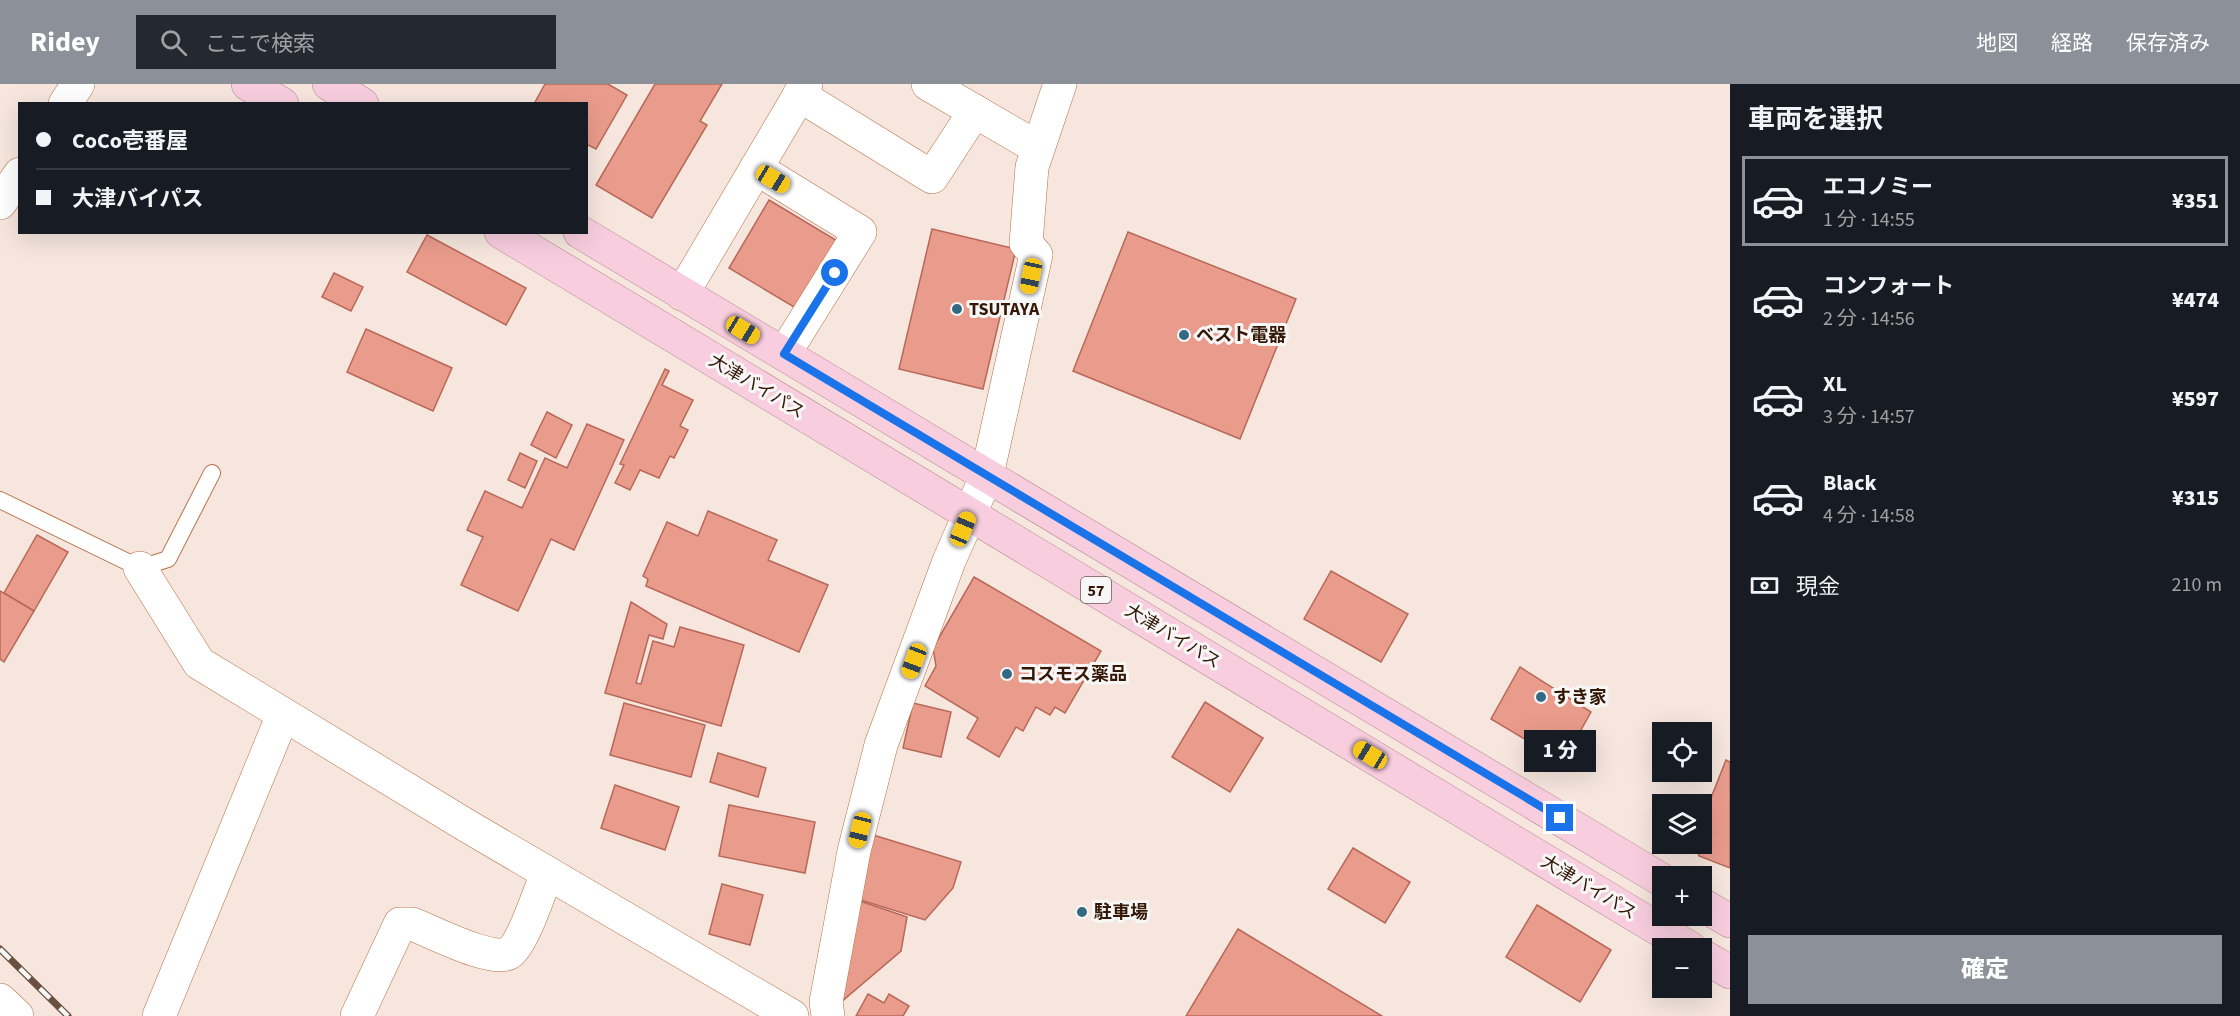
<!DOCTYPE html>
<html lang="ja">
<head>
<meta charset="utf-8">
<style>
	:root { --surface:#171b24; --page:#242831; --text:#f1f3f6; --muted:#9ea1a6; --line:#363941; --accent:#8c9099 }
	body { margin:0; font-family:"Source Sans 3","Noto Sans JP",sans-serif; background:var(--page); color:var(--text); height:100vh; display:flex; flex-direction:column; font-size:22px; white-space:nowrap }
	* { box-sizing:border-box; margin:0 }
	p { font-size:20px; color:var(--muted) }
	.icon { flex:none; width:33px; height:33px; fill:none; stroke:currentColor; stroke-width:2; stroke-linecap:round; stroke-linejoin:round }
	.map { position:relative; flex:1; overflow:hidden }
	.side { display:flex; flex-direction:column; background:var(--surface); width:510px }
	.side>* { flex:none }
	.top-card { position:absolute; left:18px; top:18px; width:570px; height:132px; border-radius:0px; box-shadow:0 6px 24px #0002; display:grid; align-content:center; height:132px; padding:0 18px; background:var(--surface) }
	.buttons { position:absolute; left:1652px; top:638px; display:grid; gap:12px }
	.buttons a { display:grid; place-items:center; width:60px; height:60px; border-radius:0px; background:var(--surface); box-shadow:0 6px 24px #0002; font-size:30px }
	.end { position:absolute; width:27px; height:27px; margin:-14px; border:8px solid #1a73e8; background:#fff; box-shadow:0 0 0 3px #fff }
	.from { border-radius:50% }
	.bubble { position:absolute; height:42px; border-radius:0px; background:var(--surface); box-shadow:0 6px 24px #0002; font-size:20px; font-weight:800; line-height:42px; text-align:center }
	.car { position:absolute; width:18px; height:36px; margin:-18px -9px; border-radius:8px; box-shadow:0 0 4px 2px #0007; background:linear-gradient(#f5c518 24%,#345 0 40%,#f5c518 0 76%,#345 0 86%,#f5c518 0) }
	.top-card b { display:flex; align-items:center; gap:21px; height:57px; font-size:22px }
	.top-card b+b { border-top:2px solid var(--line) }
	.top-card i { width:15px; height:15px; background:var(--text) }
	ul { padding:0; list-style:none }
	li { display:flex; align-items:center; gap:18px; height:90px; margin:0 12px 9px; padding:0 6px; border:3px solid transparent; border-radius:0px }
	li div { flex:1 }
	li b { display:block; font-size:22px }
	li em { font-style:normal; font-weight:800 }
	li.current { border-color:var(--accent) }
	li>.icon { width:54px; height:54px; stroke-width:1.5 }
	h2 { padding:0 18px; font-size:27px; line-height:72px }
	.pay { display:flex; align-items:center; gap:15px; height:66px; padding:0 18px; font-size:22px }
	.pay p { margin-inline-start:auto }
	.action { display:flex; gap:12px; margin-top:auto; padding:12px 18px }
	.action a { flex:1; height:69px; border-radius:0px; background:var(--accent); color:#fff; font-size:24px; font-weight:800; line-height:69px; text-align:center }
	header { display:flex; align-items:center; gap:36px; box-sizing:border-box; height:84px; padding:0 30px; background:var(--accent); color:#fff }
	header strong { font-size:28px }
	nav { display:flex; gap:33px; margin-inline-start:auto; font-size:21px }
	.search { width:420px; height:54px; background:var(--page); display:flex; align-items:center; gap:15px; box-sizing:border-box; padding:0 21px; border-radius:0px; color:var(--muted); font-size:22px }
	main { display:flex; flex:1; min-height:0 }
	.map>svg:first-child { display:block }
</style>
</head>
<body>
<header>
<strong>Ridey</strong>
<div class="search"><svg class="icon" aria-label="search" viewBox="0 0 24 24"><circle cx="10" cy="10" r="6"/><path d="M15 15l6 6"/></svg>ここで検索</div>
<nav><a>地図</a><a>経路</a><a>保存済み</a></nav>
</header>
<main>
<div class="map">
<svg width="1730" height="932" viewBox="0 0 1730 932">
	<rect width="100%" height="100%" fill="#f6e6dd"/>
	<!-- building -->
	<g fill="#ea9c8c" stroke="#b86858" stroke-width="1.5">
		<path d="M545 0H608L627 11 596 65 586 60V20H534Z"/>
		<path d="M655 0H722L700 37 707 41 652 134 596 101Z"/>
		<path d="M769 116 839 158 799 226 729 184Z"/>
		<path d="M932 145 1016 165 983 305 899 285Z"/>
		<path d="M1128 148 1296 215 1240 355 1073 287Z"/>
		<path d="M427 151 526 204 506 241 407 188Z"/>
		<path d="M334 189 363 203 351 227 322 213Z"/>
		<path d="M366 245 452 284 433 327 347 288Z"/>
		<path d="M665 285 669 287 662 301 693 316 680 342 688 346 674 374 670 372 659 394 640 386 630 406 615 399 624 381 620 380Z"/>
		<path d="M547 328 572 341 556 374 531 361Z"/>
		<path d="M587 340 624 356 574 466 551 455 518 527 461 501 483 453 467 446 485 407 522 424 545 374 567 384Z"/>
		<path d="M520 369 537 377 525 404 508 396Z"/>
		<path d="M708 427 777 456 768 476 828 501 799 568 646 502 648 495 643 492 667 438 698 452Z"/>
		<path d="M37 451 68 468 34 527 4 509Z"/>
		<path d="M1331 487 1408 530 1381 578 1304 535Z"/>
		<path d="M974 493 1101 567 1065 629 1055 623 1050 631 1036 623 1023 647 1016 643 999 673 967 654 978 634 925 602 936 582 933 564Z"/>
		<path d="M0 507 34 527 4 578 0 575Z"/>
		<path d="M631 518 667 540 663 555 649 551 636 599 641 600 653 557 674 563 680 543 744 561 721 642 605 609Z"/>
		<path d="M1520 583 1591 628 1563 678 1491 635Z"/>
		<path d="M1205 618 1263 654 1230 708 1172 673Z"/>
		<path d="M624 619 705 641 691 693 610 671Z"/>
		<path d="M913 619 951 628 941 673 903 664Z"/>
		<path d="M718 669 766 684 758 713 710 698Z"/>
		<path d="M1726 676 1730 678V784L1699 772 1694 759H1701V739Z"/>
		<path d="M615 701 679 723 665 766 601 744Z"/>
		<path d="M729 721 815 738 805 789 719 772Z"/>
		<path d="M870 750 961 778 953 804 925 836 851 813Z"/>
		<path d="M1353 764 1410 798 1385 839 1328 805Z"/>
		<path d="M722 800 763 811 750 861 709 850Z"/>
		<path d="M857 816 907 833 901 867 841 918Z"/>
		<path d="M1537 821 1611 866 1580 918 1506 873Z"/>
		<path d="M1238 845 1382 932H1186Z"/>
		<path d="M868 910 884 919 889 910 909 922 903 932H856Z"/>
	</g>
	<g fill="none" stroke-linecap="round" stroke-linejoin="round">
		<!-- service casing -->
		<g stroke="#b77144" stroke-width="18">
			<path id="service" d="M0 416 140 484 168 475 212 389"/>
		</g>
		<!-- minor casing -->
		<g stroke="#b77144" stroke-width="34">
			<g id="minor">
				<path d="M928 0 1038 64"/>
				<path d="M799 11 932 93 975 27"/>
				<path d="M756 84 860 148 784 270"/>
				<path d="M682 210 806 0"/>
				<path d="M140 484 199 579 469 743 792 932"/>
				<path d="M0 916 17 932"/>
				<path d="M159 932 283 631"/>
				<path d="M357 932 400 840H412C431 847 492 879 509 869 523 860 540 806 547 789"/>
				<path d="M828 932 826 918 854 767 881 661 949 477 987 391 1036 171 1026 159 1032 83 1060 0"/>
			</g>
		</g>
		<!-- secondary casing -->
		<g stroke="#b77144" stroke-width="34">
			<g id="secondary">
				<path d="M65 20 78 0"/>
				<path d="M0 119 20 90"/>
			</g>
		</g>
		<!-- trunk casing -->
		<g stroke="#b2868d" stroke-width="34">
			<g id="trunk">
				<path d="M248 0 282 20"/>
				<path d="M329 0 362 20"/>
				<path d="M501 148 1690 864"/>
				<path d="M580 148 1662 796"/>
				<path d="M1701 820 1730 837"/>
				<path d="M1701 871 1730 888"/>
			</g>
		</g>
		<!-- service -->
		<use href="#service" stroke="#fff" stroke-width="16"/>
		<!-- minor -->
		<use href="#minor" stroke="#fff" stroke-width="33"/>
		<!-- secondary -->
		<use href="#secondary" stroke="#fff" stroke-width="33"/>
		<!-- trunk -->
		<use href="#trunk" stroke="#f8cede" stroke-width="33"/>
		<!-- rail casing -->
		<g stroke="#69503f" stroke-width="7">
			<path id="rail" d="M0 865 68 932"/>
		</g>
		<!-- rail -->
		<use href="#rail" stroke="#f7f7f7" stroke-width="4.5" stroke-dasharray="14" stroke-linecap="butt"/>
	</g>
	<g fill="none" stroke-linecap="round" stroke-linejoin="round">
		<!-- route -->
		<path stroke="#1a73e8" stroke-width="8" d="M835 189 784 270 1560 734"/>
	</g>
	<!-- markers -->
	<g fill="#336984" stroke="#f7f7f7" stroke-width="2">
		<circle cx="957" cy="225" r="6"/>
		<circle cx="1184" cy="251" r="6"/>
		<circle cx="1007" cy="590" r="6"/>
		<circle cx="1541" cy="613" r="6"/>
		<circle cx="1082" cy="828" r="6"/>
	</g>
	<g text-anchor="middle" stroke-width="6" stroke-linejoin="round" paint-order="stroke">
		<!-- shield labels -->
		<rect fill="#f7f7f7" stroke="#6e5b4e" stroke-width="1.5" x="1081" y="493" width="30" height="26" rx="4.5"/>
		<g font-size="16" font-weight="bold" fill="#341805">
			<text x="1096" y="512">57</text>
		</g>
		<!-- poi labels -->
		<g font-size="18" font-weight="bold" fill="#341805" stroke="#f7f7f7" text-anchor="start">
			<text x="969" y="231">TSUTAYA</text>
			<text x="1196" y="257">ベスト電器</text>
			<text x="1019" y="596">コスモス薬品</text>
			<text x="1553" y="619">すき家</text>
			<text x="1094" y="834">駐車場</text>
		</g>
		<!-- street labels -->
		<g font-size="18" fill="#341805" stroke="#f7f7f7">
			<text transform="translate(757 302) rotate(31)" y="6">大津バイパス</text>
			<text transform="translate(1173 552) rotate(31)" y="6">大津バイパス</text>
			<text transform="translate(1589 803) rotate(31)" y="6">大津バイパス</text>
		</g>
	</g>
</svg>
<div class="buttons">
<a><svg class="icon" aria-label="locate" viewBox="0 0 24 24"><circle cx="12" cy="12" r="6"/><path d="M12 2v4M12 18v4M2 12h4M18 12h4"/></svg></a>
<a><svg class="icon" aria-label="layers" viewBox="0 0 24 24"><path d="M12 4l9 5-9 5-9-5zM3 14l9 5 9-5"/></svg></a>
<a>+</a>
<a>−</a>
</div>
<i class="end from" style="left:835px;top:189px"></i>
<i class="end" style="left:1560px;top:734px"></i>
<div class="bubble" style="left:1524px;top:646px;width:72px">1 分</div>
<i class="car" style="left:773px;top:95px;rotate:121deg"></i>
<i class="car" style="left:1031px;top:192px;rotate:192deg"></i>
<i class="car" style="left:743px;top:246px;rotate:121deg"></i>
<i class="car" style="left:963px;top:445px;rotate:23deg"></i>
<i class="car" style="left:914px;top:577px;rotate:201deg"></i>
<i class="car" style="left:1370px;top:671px;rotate:301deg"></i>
<i class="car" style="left:860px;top:746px;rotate:194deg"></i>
<div class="top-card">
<b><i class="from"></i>CoCo壱番屋</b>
<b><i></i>大津バイパス</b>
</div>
</div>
<section class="side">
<h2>車両を選択</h2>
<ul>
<li class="current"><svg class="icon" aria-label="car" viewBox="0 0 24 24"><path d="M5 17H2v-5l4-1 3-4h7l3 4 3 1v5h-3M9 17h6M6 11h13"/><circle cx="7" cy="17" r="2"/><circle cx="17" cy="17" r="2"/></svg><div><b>エコノミー</b><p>1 分 · 14:55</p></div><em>¥351</em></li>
<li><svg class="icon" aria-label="car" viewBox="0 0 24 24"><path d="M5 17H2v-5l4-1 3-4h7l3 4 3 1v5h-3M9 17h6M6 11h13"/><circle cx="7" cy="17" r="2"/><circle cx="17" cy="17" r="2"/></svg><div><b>コンフォート</b><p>2 分 · 14:56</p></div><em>¥474</em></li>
<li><svg class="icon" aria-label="car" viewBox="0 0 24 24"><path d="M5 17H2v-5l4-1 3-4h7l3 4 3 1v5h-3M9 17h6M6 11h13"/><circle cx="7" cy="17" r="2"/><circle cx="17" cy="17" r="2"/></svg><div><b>XL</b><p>3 分 · 14:57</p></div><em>¥597</em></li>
<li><svg class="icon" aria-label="car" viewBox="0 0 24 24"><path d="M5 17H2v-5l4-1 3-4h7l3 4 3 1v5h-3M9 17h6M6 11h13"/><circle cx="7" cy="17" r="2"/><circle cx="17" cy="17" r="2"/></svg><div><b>Black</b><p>4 分 · 14:58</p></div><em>¥315</em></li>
</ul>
<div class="pay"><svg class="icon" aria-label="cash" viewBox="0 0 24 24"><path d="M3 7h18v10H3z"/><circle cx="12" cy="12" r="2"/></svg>現金<p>210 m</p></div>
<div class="action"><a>確定</a></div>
</section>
</main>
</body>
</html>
